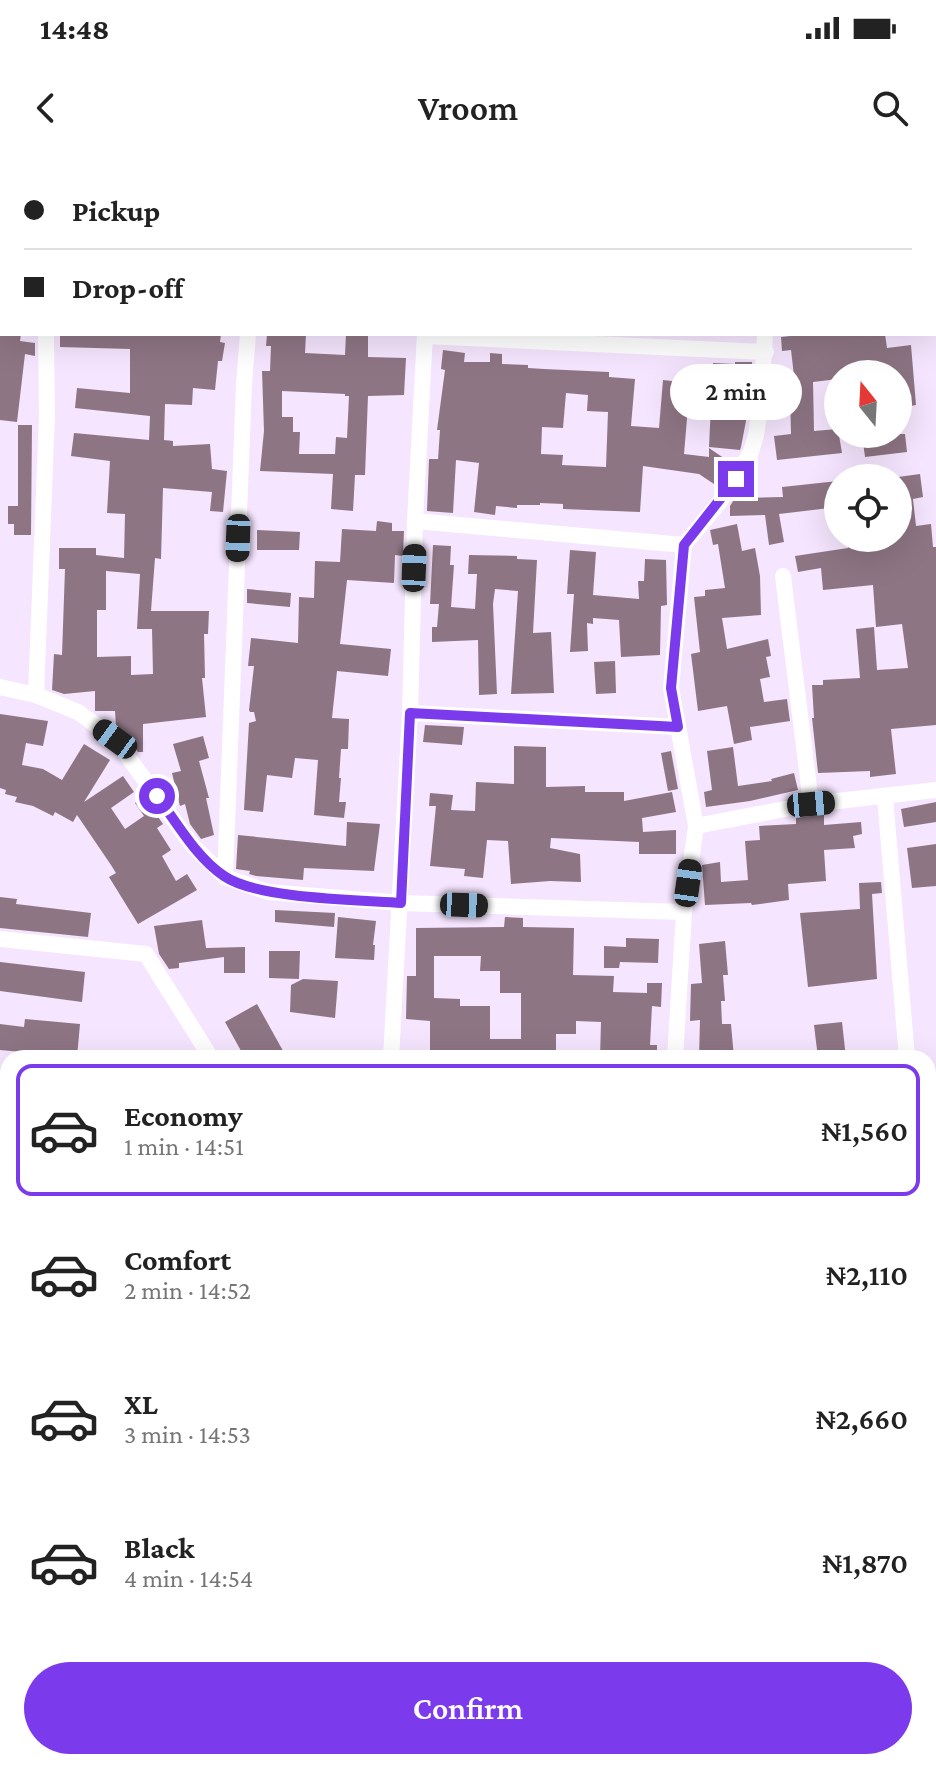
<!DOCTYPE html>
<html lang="en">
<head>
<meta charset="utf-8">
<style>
	:root { --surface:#fff; --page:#f6f6f6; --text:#222; --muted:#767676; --line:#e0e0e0; --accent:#7c3aed }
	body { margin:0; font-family:"Crimson Pro",serif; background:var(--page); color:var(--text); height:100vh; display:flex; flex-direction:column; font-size:30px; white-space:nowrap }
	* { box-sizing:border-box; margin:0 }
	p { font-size:26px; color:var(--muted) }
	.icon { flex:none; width:44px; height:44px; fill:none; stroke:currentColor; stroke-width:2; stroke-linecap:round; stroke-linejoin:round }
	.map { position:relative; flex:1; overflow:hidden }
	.drawer { position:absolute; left:0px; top:890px; width:936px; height:720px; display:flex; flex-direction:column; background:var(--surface); border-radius:24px 24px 0 0; box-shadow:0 8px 32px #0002 }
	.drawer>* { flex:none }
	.hud { position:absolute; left:0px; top:0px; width:936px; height:176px; box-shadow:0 8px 32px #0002; display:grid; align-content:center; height:176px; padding:0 24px; background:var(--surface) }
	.needle { width:52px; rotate:342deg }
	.controls { position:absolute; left:824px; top:200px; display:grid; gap:16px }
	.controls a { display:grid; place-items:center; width:88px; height:88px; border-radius:50%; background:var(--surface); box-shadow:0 8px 32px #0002; font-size:40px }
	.end { position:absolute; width:36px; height:36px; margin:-18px; border:10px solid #7c3aed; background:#fff; box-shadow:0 0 0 4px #fff }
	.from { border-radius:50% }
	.bubble { position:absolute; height:56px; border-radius:28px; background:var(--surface); box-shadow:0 8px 32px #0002; font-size:26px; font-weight:600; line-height:56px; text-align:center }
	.car { position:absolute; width:24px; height:48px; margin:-24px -12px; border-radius:10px; box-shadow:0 0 6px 2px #0007; background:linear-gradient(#222 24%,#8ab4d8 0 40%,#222 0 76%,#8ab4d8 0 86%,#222 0) }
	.hud b { display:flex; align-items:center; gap:28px; height:76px; font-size:30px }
	.hud b+b { border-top:2px solid var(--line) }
	.hud i { width:20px; height:20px; background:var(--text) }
	ul { padding:14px 0 0; list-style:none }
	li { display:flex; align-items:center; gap:24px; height:132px; margin:0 16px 12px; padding:0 8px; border:4px solid transparent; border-radius:16px }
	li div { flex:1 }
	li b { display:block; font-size:30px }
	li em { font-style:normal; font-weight:600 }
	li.active { border-color:var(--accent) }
	li>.icon { width:72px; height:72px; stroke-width:1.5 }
	.cta { display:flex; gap:16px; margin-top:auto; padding:16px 24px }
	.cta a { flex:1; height:92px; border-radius:48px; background:var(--accent); color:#fff; font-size:32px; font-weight:600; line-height:92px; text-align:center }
	.status { display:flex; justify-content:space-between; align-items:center; height:56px; padding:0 40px; background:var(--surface); direction:ltr }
	.status svg { height:22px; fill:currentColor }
	header { display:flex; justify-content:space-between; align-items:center; height:104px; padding:0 24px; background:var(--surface); font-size:36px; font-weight:600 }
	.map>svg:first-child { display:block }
</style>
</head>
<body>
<div class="status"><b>14:48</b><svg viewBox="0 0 49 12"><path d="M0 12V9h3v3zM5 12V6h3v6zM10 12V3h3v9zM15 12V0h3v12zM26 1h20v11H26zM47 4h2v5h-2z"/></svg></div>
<header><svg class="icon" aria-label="back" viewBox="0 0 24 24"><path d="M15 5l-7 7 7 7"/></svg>Vroom<svg class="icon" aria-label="search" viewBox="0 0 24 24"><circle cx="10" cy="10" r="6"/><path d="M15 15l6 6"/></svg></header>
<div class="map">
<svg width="936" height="1610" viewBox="0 0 936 1610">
	<rect width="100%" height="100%" fill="#f5e5fe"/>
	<!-- building -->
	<g fill="#8e7584" fill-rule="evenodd">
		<path d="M0 174H21L20 181 35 183V196L25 194 17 262 0 260Z"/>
		<path d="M60 174H221L220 182 225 183 222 201H218L215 230 193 228 192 245 165 244 164 280 173 281V286L210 284 212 309 227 311 223 352 210 351 212 332 163 328 161 399 155 398 151 451H209L208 474H204L205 518H202L206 557 143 564V592H138L129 580V574H125L116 566 115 551H95V531L64 534 52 530 54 494 62 495 65 409H59V388H96V395L124 398 125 354 107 353 110 301 71 296 74 273 149 280 150 256 75 248 77 228 130 233V189L60 187ZM106 411 140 414 137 469H152L153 514 131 515V496L97 497V450H106Z"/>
		<path d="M267 174H306L305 193 345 195 346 174H368V197L406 198 404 235 368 236 365 315H355L353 351 331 349 333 314 260 311 264 271 262 211H270L271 186H266ZM282 231 345 234V236H349L347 278 336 277 335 294H299L300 272H293V257H282Z"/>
		<path d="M809 174H885L887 188 911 185 916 245 898 248V214H838V219L813 222 814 271 838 269 842 293 777 300 774 276 791 274 790 233H796L791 190 782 191 781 177Z"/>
		<path d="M443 190 465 193 464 202H490V193L502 194V204L528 205V208L544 209 609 212V217L635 219 631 266 659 268 663 220 690 223 684 294 709 297V288L731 303 717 326 699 314 643 306 640 352 563 349V344L540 343V345H517V348L496 346 495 355 474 352 479 303 456 300 453 353 427 351 429 299H438L440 270H437L445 210 441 209ZM566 233 588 235 587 251 608 252 606 307 562 305 563 295 541 294 542 267 563 268Z"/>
		<path d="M735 202H752L750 240 741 287 740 290 709 287 713 203 735 204Z"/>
		<path d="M18 265H32L31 375H14V364H8V346H18Z"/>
		<path d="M862 274H905L907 292 865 297Z"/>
		<path d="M920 314 923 337 913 339 916 366 931 364 933 387H936V565L891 569 896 614 870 617V611L818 613 812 558H814L812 525H823V520L860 518 856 469 874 467 877 510 908 508 902 464 876 467 873 425 823 430 821 408 798 412 795 396 848 388 847 378H898V317Z"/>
		<path d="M838 321V347L779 354 784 382 769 385 765 355 730 356V346L735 338 783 337 782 327Z"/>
		<path d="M377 361 392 363V371H404L403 396 395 395 394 423 347 420 340 484 391 489 388 516 337 511 332 558 349 559 348 589H341L339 618H341L339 642H346L344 658 314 655 318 600 295 598 292 618 267 615 263 652 244 650 249 563 256 561 254 552H250L249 550 254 506H248L251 478 298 483 299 437 314 438 315 401 340 402 342 369 376 371Z"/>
		<path d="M737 364 742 391 755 388 760 416 761 455 722 458 727 489 768 479 771 496 766 497 770 517 760 519 764 542 787 539 790 561 750 567 752 580 734 584 727 546 698 551 691 494 700 492 694 437 705 436V430L725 428 718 384 713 385 710 370Z"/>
		<path d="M257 370 300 372 299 390H257Z"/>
		<path d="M433 385 451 386 450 405H454L451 447 475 449 477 414H468L469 395 517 396V399L537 400 533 473 551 472 554 533 511 534 518 431 495 429 493 444 497 534 479 535 478 480 432 482V467H437L439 444H430Z"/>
		<path d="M570 390 596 392 593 435 639 439 638 421H644L645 399 666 400 667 445 661 446 660 495 621 497 619 460 593 458V464L587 463 588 491 570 492 574 434H567Z"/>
		<path d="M247 429 291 433 290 447 247 443Z"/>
		<path d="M615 501 616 533 596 534 594 502Z"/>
		<path d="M0 554 48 561 43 586 26 583 22 605 43 609 62 620 84 584 110 600 84 642 123 616 134 632 111 648 125 669 144 656 135 643 144 637 163 664 157 668 171 690 162 696 176 721 187 714 197 730 138 764 109 717 116 713 111 705 77 655 73 662 55 652 53 656 33 646 15 642 17 637 5 634 6 630 0 628Z"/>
		<path d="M425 565 464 567 462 585 423 582Z"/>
		<path d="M203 576 209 598 199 601 209 638H206L214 675 201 679 190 664 185 644 180 646 172 613 181 611 173 584Z"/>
		<path d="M514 586 546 587V627L585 626V632H624V641L672 632 676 652 642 658 643 672 676 670V694H639V682L551 678 550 688 580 694 581 722 550 721 511 724 508 681 487 680 483 718 464 716 465 709 430 706 436 646H429L430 633 453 635 451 650 475 651 476 622 514 624Z"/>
		<path d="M733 587 738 626 772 621 771 619 794 613 798 630 750 641 706 647 704 632 712 630 707 591Z"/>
		<path d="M671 591 678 629 668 631 661 593Z"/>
		<path d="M936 642V662L904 667 901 649Z"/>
		<path d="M824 654V665L861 662 862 674 853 676 855 688 824 690 826 721 788 724 789 740 752 745 751 743 705 745 702 705 720 702 721 722 748 720 745 681 760 680 759 666 796 664V658Z"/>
		<path d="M347 662 380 664 374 711 304 708 303 720 256 716 249 714 250 711 236 709 238 675 346 686Z"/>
		<path d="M936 684V726L912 728 907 688Z"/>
		<path d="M881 722 882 733 872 734 877 819 808 827 800 753 860 749 859 723Z"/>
		<path d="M0 737 17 739 16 744 91 753 88 777 0 768Z"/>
		<path d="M275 750 335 753 334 767 275 762Z"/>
		<path d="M338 757 376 761 373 785H375L374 800 335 798Z"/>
		<path d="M505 757 523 758V767L574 768 573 815 614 816 613 832 647 833V823H662L661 847 652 846 650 885H657V898H600L601 862 576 861V874H556V898H430V861L406 859 407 816H416V768L504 767ZM434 796H481L480 811H500V833H521V879H490V846H460V839L434 838Z"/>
		<path d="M202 760 206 788 245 787V813H224V797L179 803V808L169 809 159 794 154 766Z"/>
		<path d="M626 778 659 779 658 803 620 802 619 808H604V786L626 787Z"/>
		<path d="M725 781 728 815H723L725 841H721L722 864H731L734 898H699L700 860 690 861 691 824 702 823 699 784Z"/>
		<path d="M269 791H300L299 819 269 818Z"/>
		<path d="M0 802 85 812 82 842 0 831Z"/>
		<path d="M303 819 338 821 335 858 290 852 291 825Z"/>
		<path d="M257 844 287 898H245L225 862Z"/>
		<path d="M25 859 80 864 77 897 0 890V864L24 867Z"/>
		<path d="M842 862 846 898H818L814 865Z"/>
	</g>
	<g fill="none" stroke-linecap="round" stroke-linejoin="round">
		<!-- street -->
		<g stroke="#fff" stroke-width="16">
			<path d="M44 0V2"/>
			<path d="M242 0V2"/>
			<path d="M395 0 396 2"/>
			<path d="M602 0 603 2"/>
			<path d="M762 2V0"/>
			<path d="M934 20H936"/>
			<path d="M934 128 936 145"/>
			<path d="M425 176 766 192"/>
			<path d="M415 361 684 385"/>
			<path d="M783 416 811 644"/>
			<path d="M0 527 36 535 78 552 115 579 192 685 225 717 268 732 401 743 684 752 696 666 811 644 936 630"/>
			<path d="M36 535 47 255 46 174"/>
			<path d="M410 553 678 567"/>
			<path d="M885 637 907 898"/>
			<path d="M696 666 671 528 684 385 719 343 751 292 756 275 761 241 765 174"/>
			<path d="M225 717 244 224 248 174"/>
			<path d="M0 779 146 794 211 898"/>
			<path d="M391 898 410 553 415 361 425 174"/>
			<path d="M675 898 684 752"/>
			<path d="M0 918 8 919"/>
			<path d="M0 991 8 992"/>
			<path d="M0 1064 8 1065"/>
			<path d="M928 1109 932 1144"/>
			<path d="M0 1238 8 1237"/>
			<path d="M928 1355 936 1353"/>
			<path d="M0 1454 8 1455"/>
			<path d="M928 1538 936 1537"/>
			<path d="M200 1610 201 1602"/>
			<path d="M309 1610 310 1602"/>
			<path d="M522 1610 547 1602"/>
		</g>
	</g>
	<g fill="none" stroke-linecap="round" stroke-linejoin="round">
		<!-- route -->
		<path stroke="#7c3aed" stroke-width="10" d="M157 636C177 663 196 697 224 716 257 739 359 740 401 743L410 553 678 567 671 528 684 385 736 319"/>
	</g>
</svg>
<div class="controls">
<a><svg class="needle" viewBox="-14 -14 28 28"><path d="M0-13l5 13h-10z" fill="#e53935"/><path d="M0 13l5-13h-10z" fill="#767676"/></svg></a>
<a><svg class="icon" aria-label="locate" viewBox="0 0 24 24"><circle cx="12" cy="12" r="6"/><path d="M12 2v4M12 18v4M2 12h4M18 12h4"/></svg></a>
</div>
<i class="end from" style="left:157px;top:636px"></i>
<i class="end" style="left:736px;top:319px"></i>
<div class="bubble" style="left:670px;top:204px;width:132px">2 min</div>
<i class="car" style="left:238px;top:378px;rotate:182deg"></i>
<i class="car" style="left:414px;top:408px;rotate:2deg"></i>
<i class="car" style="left:115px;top:579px;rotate:306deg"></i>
<i class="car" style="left:811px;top:644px;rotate:85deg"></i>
<i class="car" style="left:688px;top:723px;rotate:8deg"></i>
<i class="car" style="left:464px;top:745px;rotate:92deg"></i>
<div class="hud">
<b><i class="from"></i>Pickup</b>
<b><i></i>Drop-off</b>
</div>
<section class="drawer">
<ul>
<li class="active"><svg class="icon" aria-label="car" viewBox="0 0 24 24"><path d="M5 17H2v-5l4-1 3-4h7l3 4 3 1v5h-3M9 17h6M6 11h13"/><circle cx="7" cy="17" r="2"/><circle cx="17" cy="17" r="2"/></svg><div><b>Economy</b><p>1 min · 14:51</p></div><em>₦1,560</em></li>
<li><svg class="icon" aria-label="car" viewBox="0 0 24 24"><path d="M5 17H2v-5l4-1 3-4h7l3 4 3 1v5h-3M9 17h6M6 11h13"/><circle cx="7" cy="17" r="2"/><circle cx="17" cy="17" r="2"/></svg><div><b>Comfort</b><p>2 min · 14:52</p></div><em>₦2,110</em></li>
<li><svg class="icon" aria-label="car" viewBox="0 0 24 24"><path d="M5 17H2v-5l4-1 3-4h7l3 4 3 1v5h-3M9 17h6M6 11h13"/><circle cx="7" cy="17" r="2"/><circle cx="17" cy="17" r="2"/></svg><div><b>XL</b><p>3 min · 14:53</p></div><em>₦2,660</em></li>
<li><svg class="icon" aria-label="car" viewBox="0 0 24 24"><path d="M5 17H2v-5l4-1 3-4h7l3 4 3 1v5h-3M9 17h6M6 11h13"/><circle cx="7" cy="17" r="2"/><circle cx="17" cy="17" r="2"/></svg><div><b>Black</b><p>4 min · 14:54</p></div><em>₦1,870</em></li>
</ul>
<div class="cta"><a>Confirm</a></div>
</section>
</div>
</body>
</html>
